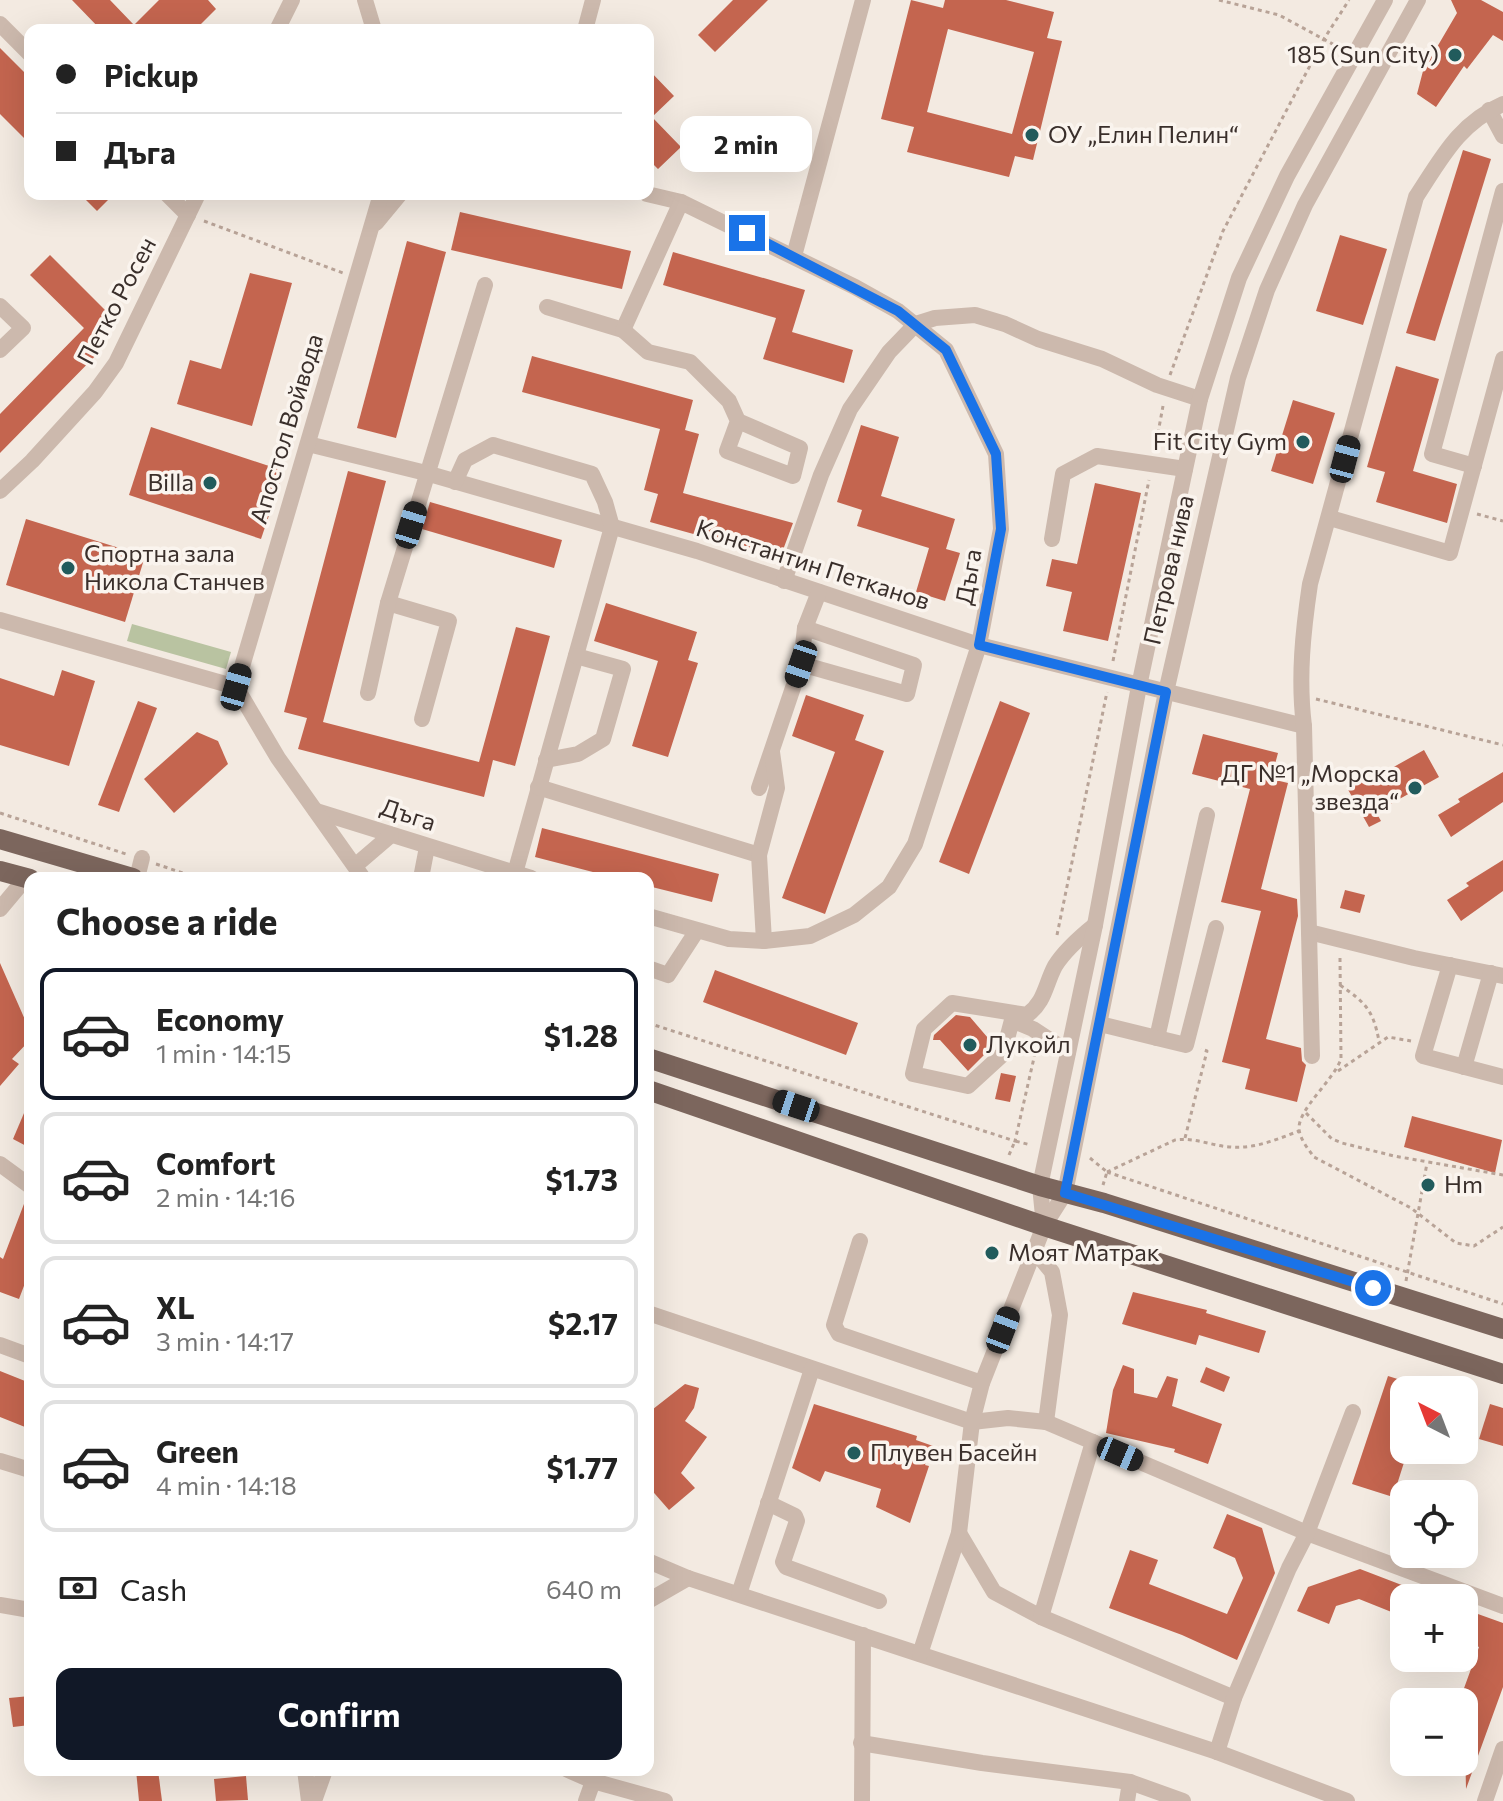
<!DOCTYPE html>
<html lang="en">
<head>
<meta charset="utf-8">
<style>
	:root { --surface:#fff; --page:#f6f6f6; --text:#222; --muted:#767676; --line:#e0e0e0; --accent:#111827 }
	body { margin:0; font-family:Commissioner,sans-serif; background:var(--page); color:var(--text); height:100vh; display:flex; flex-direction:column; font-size:30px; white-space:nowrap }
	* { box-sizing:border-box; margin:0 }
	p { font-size:26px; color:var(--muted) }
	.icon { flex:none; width:44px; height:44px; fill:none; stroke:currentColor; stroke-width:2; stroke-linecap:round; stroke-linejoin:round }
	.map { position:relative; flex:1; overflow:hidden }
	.side { position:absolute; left:24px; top:872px; width:630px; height:904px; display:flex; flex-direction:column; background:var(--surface); border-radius:16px; box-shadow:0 8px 32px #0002 }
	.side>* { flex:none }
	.guide { position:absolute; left:24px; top:24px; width:630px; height:176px; border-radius:16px; box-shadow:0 8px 32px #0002; display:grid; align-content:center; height:176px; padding:0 32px; background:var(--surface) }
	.needle { width:52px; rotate:318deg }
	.tools { position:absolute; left:1390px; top:1376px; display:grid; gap:16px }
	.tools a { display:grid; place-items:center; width:88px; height:88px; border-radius:16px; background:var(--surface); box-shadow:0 8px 32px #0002; font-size:40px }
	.end { position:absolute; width:36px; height:36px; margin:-18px; border:10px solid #1a73e8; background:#fff; box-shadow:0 0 0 4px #fff }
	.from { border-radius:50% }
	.bubble { position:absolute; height:56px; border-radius:16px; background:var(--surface); box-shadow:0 8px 32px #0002; font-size:26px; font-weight:700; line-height:56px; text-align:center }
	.car { position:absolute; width:24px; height:48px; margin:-24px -12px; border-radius:10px; box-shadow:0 0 6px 2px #0007; background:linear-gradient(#222 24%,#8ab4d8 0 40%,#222 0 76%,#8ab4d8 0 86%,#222 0) }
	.guide b { display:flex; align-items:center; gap:28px; height:76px; font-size:30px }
	.guide b+b { border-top:2px solid var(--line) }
	.guide i { width:20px; height:20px; background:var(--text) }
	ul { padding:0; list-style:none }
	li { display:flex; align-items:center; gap:24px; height:132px; margin:0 16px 12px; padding:0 16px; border:4px solid var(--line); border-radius:16px }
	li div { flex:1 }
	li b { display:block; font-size:30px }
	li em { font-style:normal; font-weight:700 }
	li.selected { border-color:var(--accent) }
	li>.icon { width:72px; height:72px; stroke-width:1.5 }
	h2 { padding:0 32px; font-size:36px; line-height:96px }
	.pay { display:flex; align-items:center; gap:20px; height:88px; padding:0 32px; font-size:30px }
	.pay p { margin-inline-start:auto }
	.cta { display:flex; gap:16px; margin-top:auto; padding:16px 32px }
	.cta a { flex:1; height:92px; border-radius:16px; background:var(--accent); color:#fff; font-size:32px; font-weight:700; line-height:92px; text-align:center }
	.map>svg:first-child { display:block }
</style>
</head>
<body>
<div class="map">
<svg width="1503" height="1801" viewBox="0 0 1503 1801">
	<rect width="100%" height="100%" fill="#f3eae1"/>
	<!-- green -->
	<path fill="#b9c3a1" d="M132 624 231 652 226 669 127 641Z"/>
	<!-- building -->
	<g fill="#c4654f" fill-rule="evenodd">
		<path d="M72 0H110L134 25 159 0H208L216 9 195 30H101Z"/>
		<path d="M733 0H768L715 52 698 35Z"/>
		<path d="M911 0 943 8 945 0H1006L1054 12 1047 38 1062 41 1033 160 1015 156 1009 177 907 152 914 127 881 119ZM948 29 1034 52 1012 134 927 112Z"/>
		<path d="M1451 0H1481L1503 12V41L1493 35 1467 69 1464 66 1436 107 1417 94 1423 71 1457 13Z"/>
		<path d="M0 48 30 78V144L0 114Z"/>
		<path d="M648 69 674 96 652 117 681 147 658 169 648 159Z"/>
		<path d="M1463 150 1491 159 1435 341 1406 333Z"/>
		<path d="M80 194H114L97 211Z"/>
		<path d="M460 212 631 251 622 289 451 250Z"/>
		<path d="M1340 235 1387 249 1363 325 1316 311Z"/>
		<path d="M407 241 446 252 396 438 357 428Z"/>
		<path d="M673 252 805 290 792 332 853 350 844 383 763 359 776 318 663 285Z"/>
		<path d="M50 255 112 317 93 336 104 347 0 453V414L84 328 30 275Z"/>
		<path d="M250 273 292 283 252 426 177 404 190 360 221 369Z"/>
		<path d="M532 356 693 400 685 430 699 434 683 493 793 523 780 558 650 522 658 494 644 490 660 429 522 392Z"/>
		<path d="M1396 366 1439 379 1413 471 1457 484 1447 523 1376 502 1385 472 1367 467Z"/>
		<path d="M1293 400 1335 413 1313 484 1271 471Z"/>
		<path d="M861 425 899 437 881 496 955 519 946 549 960 553 945 601 916 592 929 548 857 526 862 510 837 502Z"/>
		<path d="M151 427 284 471 261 539 129 495Z"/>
		<path d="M348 471 386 481 323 722 479 762 516 627 550 636 515 766 493 760 484 797 298 749 307 718 284 712Z"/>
		<path d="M1095 483 1141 493 1108 641 1063 631 1072 592 1046 586 1052 559 1077 564Z"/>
		<path d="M430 502 562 540 554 568 422 529Z"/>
		<path d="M26 519 145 556 125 622 6 585Z"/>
		<path d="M606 603 697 632 688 660 698 663 668 757 632 746 658 661 594 641Z"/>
		<path d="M62 670 95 681 69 766 0 745V678L54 696Z"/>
		<path d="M806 695 864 715 855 740 884 751 825 914 782 898 835 752 792 736Z"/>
		<path d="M138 701 157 708 119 812 98 805Z"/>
		<path d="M1000 701 1030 713 969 874 939 862Z"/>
		<path d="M197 732 218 741 228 764 174 813 144 779Z"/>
		<path d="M1203 734 1278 753 1271 779 1288 783 1261 889 1297 899 1298 916 1266 1039 1301 1048 1302 1061 1306 1065 1297 1102 1245 1089 1250 1069 1222 1062 1261 911 1221 902 1250 789 1192 774Z"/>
		<path d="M1424 750 1439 777 1376 812 1381 821 1369 827 1346 786 1361 777 1365 783Z"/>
		<path d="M1503 772V802L1451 837 1438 815 1460 802 1458 799Z"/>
		<path d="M542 828 719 874 712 902 648 886V878H616L535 857Z"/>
		<path d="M1503 860V891L1461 921 1447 900 1469 886 1466 883Z"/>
		<path d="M1345 890 1365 895 1360 913 1340 908Z"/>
		<path d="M0 963 30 1031V1040L12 1059 19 1064 0 1086Z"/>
		<path d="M715 970 858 1023 846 1055 703 1002Z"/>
		<path d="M956 1015 970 1017 994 1045 968 1071 940 1040H933L934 1035Z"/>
		<path d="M1001 1073 1016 1076 1010 1102 995 1099Z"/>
		<path d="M30 1099V1148L13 1139Z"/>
		<path d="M1412 1116 1502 1140 1495 1173 1404 1147Z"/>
		<path d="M27 1196 30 1197V1270L19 1299 0 1292V1257L3 1259Z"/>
		<path d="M1133 1292 1207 1310 1206 1313 1266 1331 1259 1353 1199 1335 1196 1345 1122 1324Z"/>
		<path d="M1123 1365 1134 1369V1393L1157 1398 1167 1376 1178 1379 1172 1406 1222 1424 1208 1464 1174 1452 1175 1449 1106 1433 1113 1390Z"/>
		<path d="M1206 1367 1230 1377 1224 1392 1200 1382Z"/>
		<path d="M0 1371 30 1383V1429L0 1417Z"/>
		<path d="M1388 1376 1404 1381V1450H1408L1393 1497 1352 1484Z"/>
		<path d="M685 1384 699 1388 694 1408 685 1421 707 1437 681 1473 695 1488 669 1510 648 1486V1413Z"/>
		<path d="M814 1404 917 1436 916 1440 933 1446 925 1465 929 1466 910 1523 876 1507 881 1489 825 1471 820 1482 792 1468Z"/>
		<path d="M1490 1404 1503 1408V1446L1479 1439Z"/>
		<path d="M1227 1514 1262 1528 1275 1573 1237 1660 1182 1635 1109 1608 1130 1550 1158 1560 1149 1584 1227 1614 1243 1578 1235 1558 1213 1548Z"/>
		<path d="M1360 1569 1433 1597V1598H1404V1617L1359 1599 1336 1606 1329 1624 1297 1611 1308 1587Z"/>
		<path d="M1464 1609 1503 1623V1687L1466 1789 1464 1702H1459L1479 1647 1464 1641Z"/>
		<path d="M30 1696V1725L13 1727 9 1698Z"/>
		<path d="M136 1770H158L162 1801H139Z"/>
		<path d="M246 1776 248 1800 216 1801 214 1779Z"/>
	</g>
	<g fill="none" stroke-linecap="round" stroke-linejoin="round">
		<!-- path -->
		<g stroke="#b8a397" stroke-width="3" stroke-dasharray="4 4" stroke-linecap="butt">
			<path d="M1219 0 1279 15 1340 48"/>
			<path d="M204 221 343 273"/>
			<path d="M1170 375 1223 231 1324 39 1349 0"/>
			<path d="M1155 449 1163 406"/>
			<path d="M1477 514 1503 521"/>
			<path d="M1113 661 1149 480"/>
			<path d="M1316 699 1503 745"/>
			<path d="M0 813 126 854"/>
			<path d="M156 864 198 878"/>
			<path d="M1057 935 1107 692"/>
			<path d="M1340 958 1341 1059C1333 1081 1298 1109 1299 1129 1300 1139 1308 1149 1314 1157L1411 1208 1456 1243 1474 1246 1503 1227"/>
			<path d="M1340 985C1366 1003 1373 1010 1379 1041"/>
			<path d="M648 1023 1015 1141 1036 1049"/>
			<path d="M1338 1071 1388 1037 1411 1041"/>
			<path d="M1306 1113 1332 1139 1342 1143 1394 1156 1503 1175"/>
			<path d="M1185 1138 1207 1051 1201 1049"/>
			<path d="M1009 1155 1015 1141 1031 1145"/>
			<path d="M1090 1158 1107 1172 1103 1185"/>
			<path d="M1107 1172 1503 1304"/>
			<path d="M1107 1172 1175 1140C1194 1137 1212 1146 1231 1147 1255 1149 1278 1139 1299 1131"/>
			<path d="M1406 1281 1427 1163"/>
		</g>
		<!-- minor -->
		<g stroke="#ccb9ad" stroke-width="16">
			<path d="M365 0 374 30"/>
			<path d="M0 24 30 54"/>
			<path d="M277 30 292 0"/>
			<path d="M585 30 593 0"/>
			<path d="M1489 110 1503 136"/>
			<path d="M167 194 188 215"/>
			<path d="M647 194 681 202 855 287 898 311 946 350 996 454 1001 529 979 645 915 844 889 887 854 915 810 936 764 941 729 939 648 916"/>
			<path d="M376 223 400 194"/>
			<path d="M794 256 863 0"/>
			<path d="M0 306 23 328 0 350"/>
			<path d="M547 307 623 330 681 202"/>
			<path d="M623 330 648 352 690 362 729 401 738 421 800 448 793 476 727 451 738 421"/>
			<path d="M308 444 426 473 697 551 979 645 1304 726"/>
			<path d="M1474 466 1432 454 1503 191"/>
			<path d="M455 482 465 460 493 445 592 474 605 502 612 527 515 873"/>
			<path d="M0 491 32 461 95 392 116 363 198 194"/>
			<path d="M1330 518 1450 553 1503 359"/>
			<path d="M1052 539 1063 474 1097 456 1185 469"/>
			<path d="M784 581 821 475 850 409 889 352 916 324 935 318 975 315 1005 324 1038 339 1102 359 1157 385 1200 399"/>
			<path d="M388 603 449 621 422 719"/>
			<path d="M0 620 236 687"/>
			<path d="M801 664 907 694 914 665 805 628"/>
			<path d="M368 693 388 603 485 285"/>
			<path d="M546 760 578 754 603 739 623 669 576 656"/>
			<path d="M538 787 759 855 764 941"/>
			<path d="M759 788 801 664 805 628 819 592"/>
			<path d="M316 811 531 878"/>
			<path d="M759 855 777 788 772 752"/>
			<path d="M356 865 391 835"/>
			<path d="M137 878 142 858"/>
			<path d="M363 878 278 758 236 687 381 194"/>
			<path d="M421 878 427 847"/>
			<path d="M0 909 26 878"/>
			<path d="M1309 932 1414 958 1503 976"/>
			<path d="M1450 965 1423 1056 1503 1077"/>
			<path d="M648 968 668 975 696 932"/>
			<path d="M1100 1024 1157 1038 1207 815"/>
			<path d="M1157 1038 1186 1045 1216 928"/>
			<path d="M1068 1052 1033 1029 1012 1020 1003 1054 968 1086 913 1074 924 1029 952 1003 1027 1015C1045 1002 1045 985 1055 966 1065 950 1080 937 1095 925"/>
			<path d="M1312 1056 1304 726C1298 678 1303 631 1310 584L1416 197C1441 159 1459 123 1503 104"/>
			<path d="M1464 1067 1491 973"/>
			<path d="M0 1164 30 1186"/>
			<path d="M1044 1226 1040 1186 1095 925 1139 686 1200 399 1239 278 1287 176 1385 0"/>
			<path d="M860 1241 834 1325 839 1334 982 1383"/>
			<path d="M1034 1250 1052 1272 1060 1315 1046 1422"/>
			<path d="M648 1313 972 1422 1008 1418 1046 1422 1307 1533 1503 1606"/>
			<path d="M0 1345 30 1356"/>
			<path d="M0 1461 30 1470"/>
			<path d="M768 1503 795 1516 797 1521 783 1562 786 1567 879 1601"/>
			<path d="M959 1533 994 1592 1041 1617 1234 1698"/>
			<path d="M648 1561 688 1578 1217 1752 1347 1801"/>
			<path d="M739 1594 812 1369"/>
			<path d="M648 1601 688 1578"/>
			<path d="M0 1605 30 1610"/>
			<path d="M1041 1617 1093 1442"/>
			<path d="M920 1654 959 1533 972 1422 982 1383 1044 1226 1065 1193 1166 692 1238 378 1267 290 1305 205 1418 0"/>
			<path d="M861 1743 982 1763 1130 1782 1183 1801"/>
			<path d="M1217 1752 1234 1698 1289 1568 1307 1533 1353 1412"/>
			<path d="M305 1770 309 1801"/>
			<path d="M568 1770 593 1781 665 1801"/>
			<path d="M314 1801 325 1770"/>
			<path d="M586 1801 597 1770"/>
			<path d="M862 1801 863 1635"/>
			<path d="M1127 1801 1130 1782"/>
			<path d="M1485 1801 1503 1749"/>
		</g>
		<!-- major -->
		<g stroke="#7c665d" stroke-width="20">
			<path d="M0 839 133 878"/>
			<path d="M0 871 30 879"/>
			<path d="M648 1058 1040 1186 1104 1203 1503 1329"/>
			<path d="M648 1090 1044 1226 1503 1374"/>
		</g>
	</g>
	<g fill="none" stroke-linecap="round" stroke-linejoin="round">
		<!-- route -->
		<path stroke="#1a73e8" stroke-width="10" d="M747 233 898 311 946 350 996 454 1001 529 979 645 1166 692 1065 1193 1373 1288"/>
	</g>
	<!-- markers -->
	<g fill="#215b5c" stroke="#faf4ee" stroke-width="3">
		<circle cx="1455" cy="55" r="8"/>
		<circle cx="1032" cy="135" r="8"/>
		<circle cx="1303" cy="442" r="8"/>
		<circle cx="210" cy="483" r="8"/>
		<circle cx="68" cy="568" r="8"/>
		<circle cx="1415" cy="788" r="8"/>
		<circle cx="970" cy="1045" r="8"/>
		<circle cx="1428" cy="1185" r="8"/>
		<circle cx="992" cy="1253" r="8"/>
		<circle cx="854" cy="1453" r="8"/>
	</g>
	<g text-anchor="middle" stroke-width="7" stroke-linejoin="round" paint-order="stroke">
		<!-- poi labels -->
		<g font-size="24" fill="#3a2f2b" stroke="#faf4ee" text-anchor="start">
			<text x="1439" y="63" text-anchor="end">185 (Sun City)</text>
			<text x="1048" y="143">ОУ „Елин Пелин“</text>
			<text x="1287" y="450" text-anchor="end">Fit City Gym</text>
			<text x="194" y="491" text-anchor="end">Billa</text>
			<text x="84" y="562">Спортна зала<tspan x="84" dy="28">Никола Станчев</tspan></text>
			<text x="1399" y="782" text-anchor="end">ДГ №1 „Морска<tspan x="1399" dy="28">звезда“</tspan></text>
			<text x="986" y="1053">Лукойл</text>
			<text x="1444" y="1193">Hm</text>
			<text x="1008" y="1261">Моят Матрак</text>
			<text x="870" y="1461">Плувен Басейн</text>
		</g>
		<!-- street labels -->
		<g font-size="24" fill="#3a2f2b" stroke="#faf4ee">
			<text transform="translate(117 301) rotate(-62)" y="8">Петко Росен</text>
			<text transform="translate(287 429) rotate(-73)" y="8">Апостол Войвода</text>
			<text transform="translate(813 565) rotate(18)" y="8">Константин Петканов</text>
			<text transform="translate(1169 570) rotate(-77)" y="8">Петрова нива</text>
			<text transform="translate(969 577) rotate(-80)" y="8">Дъга</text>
			<text transform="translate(408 815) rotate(18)" y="8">Дъга</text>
		</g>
	</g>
</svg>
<div class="tools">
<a><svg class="needle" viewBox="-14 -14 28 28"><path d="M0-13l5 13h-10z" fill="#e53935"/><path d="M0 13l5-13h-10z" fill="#767676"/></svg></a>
<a><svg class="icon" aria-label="locate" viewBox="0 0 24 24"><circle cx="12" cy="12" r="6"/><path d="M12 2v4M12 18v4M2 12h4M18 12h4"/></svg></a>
<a>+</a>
<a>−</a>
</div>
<i class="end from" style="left:1373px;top:1288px"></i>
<i class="end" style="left:747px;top:233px"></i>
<div class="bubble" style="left:680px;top:116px;width:132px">2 min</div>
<i class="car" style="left:1345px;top:459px;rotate:15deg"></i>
<i class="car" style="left:411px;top:525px;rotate:17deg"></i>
<i class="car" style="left:801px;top:664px;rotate:199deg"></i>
<i class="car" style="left:236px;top:687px;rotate:16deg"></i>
<i class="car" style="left:796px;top:1106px;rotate:288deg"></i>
<i class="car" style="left:1003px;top:1330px;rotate:21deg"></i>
<i class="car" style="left:1120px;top:1454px;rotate:113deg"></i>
<div class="guide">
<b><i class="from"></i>Pickup</b>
<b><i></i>Дъга</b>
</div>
<section class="side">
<h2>Choose a ride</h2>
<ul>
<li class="selected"><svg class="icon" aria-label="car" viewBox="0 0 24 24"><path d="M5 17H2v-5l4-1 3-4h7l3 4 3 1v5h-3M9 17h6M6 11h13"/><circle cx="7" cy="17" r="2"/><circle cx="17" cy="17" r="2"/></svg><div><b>Economy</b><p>1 min · 14:15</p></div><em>$1.28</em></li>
<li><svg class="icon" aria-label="car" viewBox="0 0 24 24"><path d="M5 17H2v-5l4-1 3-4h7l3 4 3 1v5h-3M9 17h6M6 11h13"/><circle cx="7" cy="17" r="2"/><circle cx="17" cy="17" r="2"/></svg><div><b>Comfort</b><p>2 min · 14:16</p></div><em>$1.73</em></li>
<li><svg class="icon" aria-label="car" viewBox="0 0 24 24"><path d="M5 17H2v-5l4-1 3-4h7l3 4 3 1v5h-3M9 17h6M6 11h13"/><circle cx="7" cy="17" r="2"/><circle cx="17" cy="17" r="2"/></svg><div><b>XL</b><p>3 min · 14:17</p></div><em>$2.17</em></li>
<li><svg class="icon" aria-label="car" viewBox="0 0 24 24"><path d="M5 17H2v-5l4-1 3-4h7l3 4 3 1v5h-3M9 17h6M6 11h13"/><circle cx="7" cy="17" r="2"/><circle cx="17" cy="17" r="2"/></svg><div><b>Green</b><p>4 min · 14:18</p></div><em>$1.77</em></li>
</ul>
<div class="pay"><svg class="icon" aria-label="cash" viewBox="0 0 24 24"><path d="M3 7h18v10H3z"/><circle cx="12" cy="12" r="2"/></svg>Cash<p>640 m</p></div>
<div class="cta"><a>Confirm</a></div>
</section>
</div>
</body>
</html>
